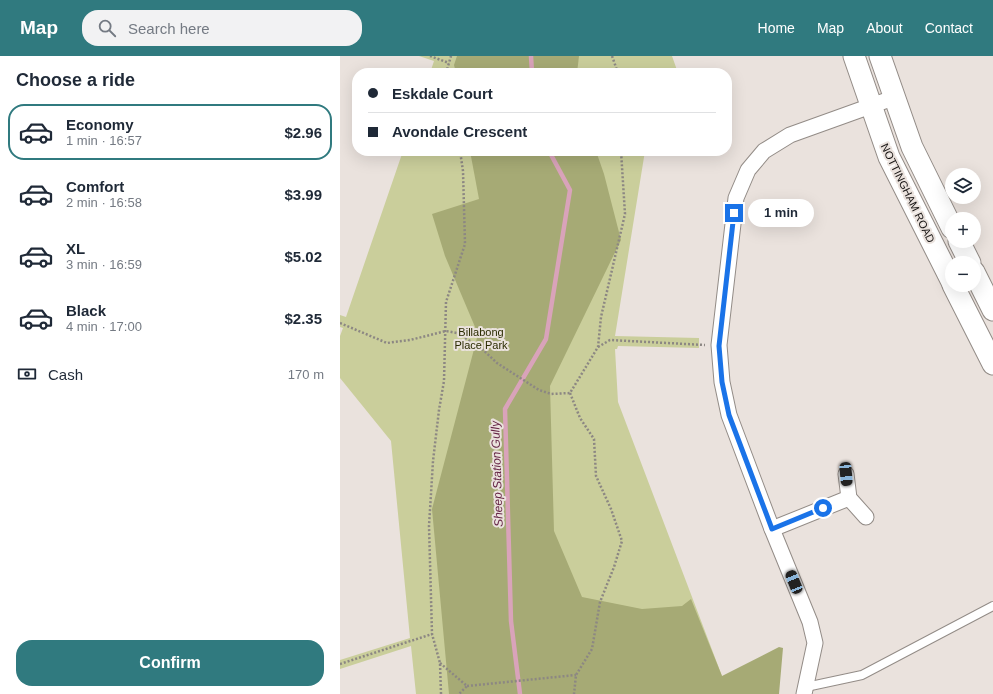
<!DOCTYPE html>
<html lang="en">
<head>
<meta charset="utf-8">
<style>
	:root { --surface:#fff; --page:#f2f2f3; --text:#1f2937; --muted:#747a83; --line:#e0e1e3; --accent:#307a7f }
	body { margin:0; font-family:Helvetica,sans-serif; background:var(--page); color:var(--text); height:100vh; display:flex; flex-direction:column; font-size:15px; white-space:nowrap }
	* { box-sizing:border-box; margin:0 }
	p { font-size:13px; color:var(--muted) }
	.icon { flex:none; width:22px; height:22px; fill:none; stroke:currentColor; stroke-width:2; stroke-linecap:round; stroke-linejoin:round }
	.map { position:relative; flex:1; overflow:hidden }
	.sheet { display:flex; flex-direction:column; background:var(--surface); width:340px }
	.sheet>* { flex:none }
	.top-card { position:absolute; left:12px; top:12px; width:380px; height:88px; border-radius:16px; box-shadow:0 4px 16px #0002; display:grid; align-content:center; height:88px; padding:0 16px; background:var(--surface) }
	.tools { position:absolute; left:605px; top:112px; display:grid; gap:8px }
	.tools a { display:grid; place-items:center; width:36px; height:36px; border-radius:50%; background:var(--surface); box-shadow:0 4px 16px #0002; font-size:20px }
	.end { position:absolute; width:18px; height:18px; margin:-9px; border:5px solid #1a73e8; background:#fff; box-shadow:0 0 0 2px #fff }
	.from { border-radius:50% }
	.bubble { position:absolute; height:28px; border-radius:14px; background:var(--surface); box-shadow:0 4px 16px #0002; font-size:13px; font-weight:700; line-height:28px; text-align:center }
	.car { position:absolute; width:12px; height:24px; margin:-12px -6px; border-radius:5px; box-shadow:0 0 3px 1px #0007; background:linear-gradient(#222 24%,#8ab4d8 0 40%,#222 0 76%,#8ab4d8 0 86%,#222 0) }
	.top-card b { display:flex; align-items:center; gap:14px; height:38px; font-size:15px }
	.top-card b+b { border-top:1px solid var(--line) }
	.top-card i { width:10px; height:10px; background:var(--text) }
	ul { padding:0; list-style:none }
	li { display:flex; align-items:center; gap:12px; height:56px; margin:0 8px 6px; padding:0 8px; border:2px solid transparent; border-radius:16px }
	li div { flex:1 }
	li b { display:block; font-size:15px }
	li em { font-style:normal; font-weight:700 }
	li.selected { border-color:var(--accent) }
	li>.icon { width:36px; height:36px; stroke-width:1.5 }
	h2 { padding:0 16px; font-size:18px; line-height:48px }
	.pay { display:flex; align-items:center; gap:10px; height:44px; padding:0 16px; font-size:15px }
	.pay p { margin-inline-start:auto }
	.cta { display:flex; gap:8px; margin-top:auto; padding:8px 16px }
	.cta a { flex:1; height:46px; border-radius:16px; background:var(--accent); color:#fff; font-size:16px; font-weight:700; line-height:46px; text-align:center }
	header { display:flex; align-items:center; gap:24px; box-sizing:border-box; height:56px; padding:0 20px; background:var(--accent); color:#fff }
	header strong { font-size:19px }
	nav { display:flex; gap:22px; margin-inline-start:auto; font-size:14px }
	.search { width:280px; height:36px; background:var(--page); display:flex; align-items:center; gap:10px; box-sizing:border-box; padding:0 14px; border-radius:16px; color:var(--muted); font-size:15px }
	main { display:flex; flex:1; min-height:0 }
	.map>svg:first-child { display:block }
</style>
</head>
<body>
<header>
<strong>Map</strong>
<div class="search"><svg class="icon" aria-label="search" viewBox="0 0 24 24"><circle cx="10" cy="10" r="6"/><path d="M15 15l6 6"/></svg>Search here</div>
<nav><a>Home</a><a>Map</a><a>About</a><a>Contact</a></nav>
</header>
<main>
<section class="sheet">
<h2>Choose a ride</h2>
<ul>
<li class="selected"><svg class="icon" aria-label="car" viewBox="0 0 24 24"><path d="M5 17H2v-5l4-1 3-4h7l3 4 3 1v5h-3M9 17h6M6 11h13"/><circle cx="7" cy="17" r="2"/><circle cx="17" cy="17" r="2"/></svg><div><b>Economy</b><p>1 min · 16:57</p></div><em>$2.96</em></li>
<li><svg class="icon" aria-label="car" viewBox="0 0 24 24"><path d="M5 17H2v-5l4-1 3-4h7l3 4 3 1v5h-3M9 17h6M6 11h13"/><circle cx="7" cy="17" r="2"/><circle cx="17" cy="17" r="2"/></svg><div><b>Comfort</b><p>2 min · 16:58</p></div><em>$3.99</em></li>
<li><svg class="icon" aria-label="car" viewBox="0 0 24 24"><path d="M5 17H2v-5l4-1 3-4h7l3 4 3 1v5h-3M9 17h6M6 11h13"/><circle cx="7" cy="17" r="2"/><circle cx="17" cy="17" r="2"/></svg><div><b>XL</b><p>3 min · 16:59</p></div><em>$5.02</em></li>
<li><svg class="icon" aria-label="car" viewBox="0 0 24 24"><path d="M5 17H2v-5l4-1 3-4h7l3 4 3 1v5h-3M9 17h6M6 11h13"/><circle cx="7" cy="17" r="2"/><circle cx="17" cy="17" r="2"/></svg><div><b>Black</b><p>4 min · 17:00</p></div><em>$2.35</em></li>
</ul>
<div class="pay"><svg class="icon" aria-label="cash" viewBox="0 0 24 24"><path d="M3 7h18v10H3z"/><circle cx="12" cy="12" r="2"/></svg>Cash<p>170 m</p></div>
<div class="cta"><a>Confirm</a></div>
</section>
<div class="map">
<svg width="653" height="638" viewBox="0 0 653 638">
	<rect width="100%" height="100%" fill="#eae2dd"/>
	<!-- green -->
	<g fill="#cace9b">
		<path d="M79 0H332L338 17H90L94 5Z"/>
		<path d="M63 95H305L275 280 359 282V292L278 290 277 293H275L278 346 382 620 384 638H76L71 590 0 613V604L70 582 51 385 0 322V280L3 272 0 271V259L6 261Z"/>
	</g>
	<!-- forest -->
	<g fill="#a6aa75">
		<path d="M117 0H239L237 17H116L114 9Z"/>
		<path d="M130 95H256L264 118 281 184 210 330 214 475 242 541 302 553 342 550 351 543 382 620 439 591 443 592 439 638H109L92 453 138 278 105 200 92 158 139 143Z"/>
	</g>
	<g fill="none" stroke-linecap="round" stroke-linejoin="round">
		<!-- stream -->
		<g stroke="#d9a3ba" stroke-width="4.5">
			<path d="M191 0 192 17"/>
			<path d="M180 638 171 565 165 353 206 283 230 134 209 95"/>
		</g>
		<!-- lane casing -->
		<g stroke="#938c87" stroke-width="10">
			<path id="lane" d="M466 631 522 619 653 550"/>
		</g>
		<!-- street casing -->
		<g stroke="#938c87" stroke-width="17">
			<g id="street">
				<path d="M506 418 509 442 526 461"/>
				<path d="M432 473 509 442"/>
				<path d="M464 638 475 587 470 566 432 473 389 359 382 326 379 289 396 142 408 114 424 95 450 79 553 42"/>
			</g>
		</g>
		<!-- secondary casing -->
		<g stroke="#938c87" stroke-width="23">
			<g id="secondary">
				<path d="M514 0 549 101 612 226"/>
				<path d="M540 0 572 91 612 172"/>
				<path d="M619 185 630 207"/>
				<path d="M634 216 653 254"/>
				<path d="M613 229 653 308"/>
			</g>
		</g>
		<!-- path -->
		<g stroke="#8c8783" stroke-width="2.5" stroke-dasharray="2 2" stroke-linecap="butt">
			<path d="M90 0 109 7"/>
			<path d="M272 0 278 17"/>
			<path d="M106 17 111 0"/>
			<path d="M0 267 47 287 70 284 106 275 117 277 140 291 157 307 199 334 211 338 230 337 258 291 261 261 285 158 281 95"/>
			<path d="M258 291 270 284 365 289"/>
			<path d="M230 337 240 362 254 383 256 420 271 453 282 485 274 511 260 546 252 593 236 619 234 638"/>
			<path d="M100 607 127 630 119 638"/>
			<path d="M0 608 92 578"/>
			<path d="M127 630 236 619"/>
			<path d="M101 638 100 607 92 578 89 470 93 405 99 354 104 325 106 246 125 188 123 115 120 95"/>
		</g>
		<!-- lane -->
		<use href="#lane" stroke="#fff" stroke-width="8"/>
		<!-- street -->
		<use href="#street" stroke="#fff" stroke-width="15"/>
		<!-- secondary -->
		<use href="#secondary" stroke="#fff" stroke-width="21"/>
	</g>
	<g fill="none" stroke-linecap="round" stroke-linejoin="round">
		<!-- route -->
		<path stroke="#1a73e8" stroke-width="5" d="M394 157 379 290 382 326 389 359 432 473 483 452"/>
	</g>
	<g text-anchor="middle" stroke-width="4" stroke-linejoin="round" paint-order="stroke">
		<!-- street labels -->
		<g font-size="11" fill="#181514" stroke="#eae2dd">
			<text transform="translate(568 137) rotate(64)" y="4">NOTTINGHAM ROAD</text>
		</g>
		<!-- park labels -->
		<g font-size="11" fill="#2a2b01" stroke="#eae2dd">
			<text x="141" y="280">Billabong<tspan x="141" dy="13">Place Park</tspan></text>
		</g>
		<!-- water labels -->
		<g font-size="12" font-style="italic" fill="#652445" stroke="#eae2dd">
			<text transform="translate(157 418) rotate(-92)" y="4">Sheep Station Gully</text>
		</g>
	</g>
</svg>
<div class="tools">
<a><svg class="icon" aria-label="layers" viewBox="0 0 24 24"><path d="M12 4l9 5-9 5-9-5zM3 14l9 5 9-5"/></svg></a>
<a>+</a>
<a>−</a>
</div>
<i class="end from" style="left:483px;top:452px"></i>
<i class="end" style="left:394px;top:157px"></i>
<div class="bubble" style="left:408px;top:143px;width:66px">1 min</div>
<i class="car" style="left:506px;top:418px;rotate:175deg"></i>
<i class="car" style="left:454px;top:526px;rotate:338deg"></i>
<div class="top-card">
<b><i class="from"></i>Eskdale Court</b>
<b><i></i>Avondale Crescent</b>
</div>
</div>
</main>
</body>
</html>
